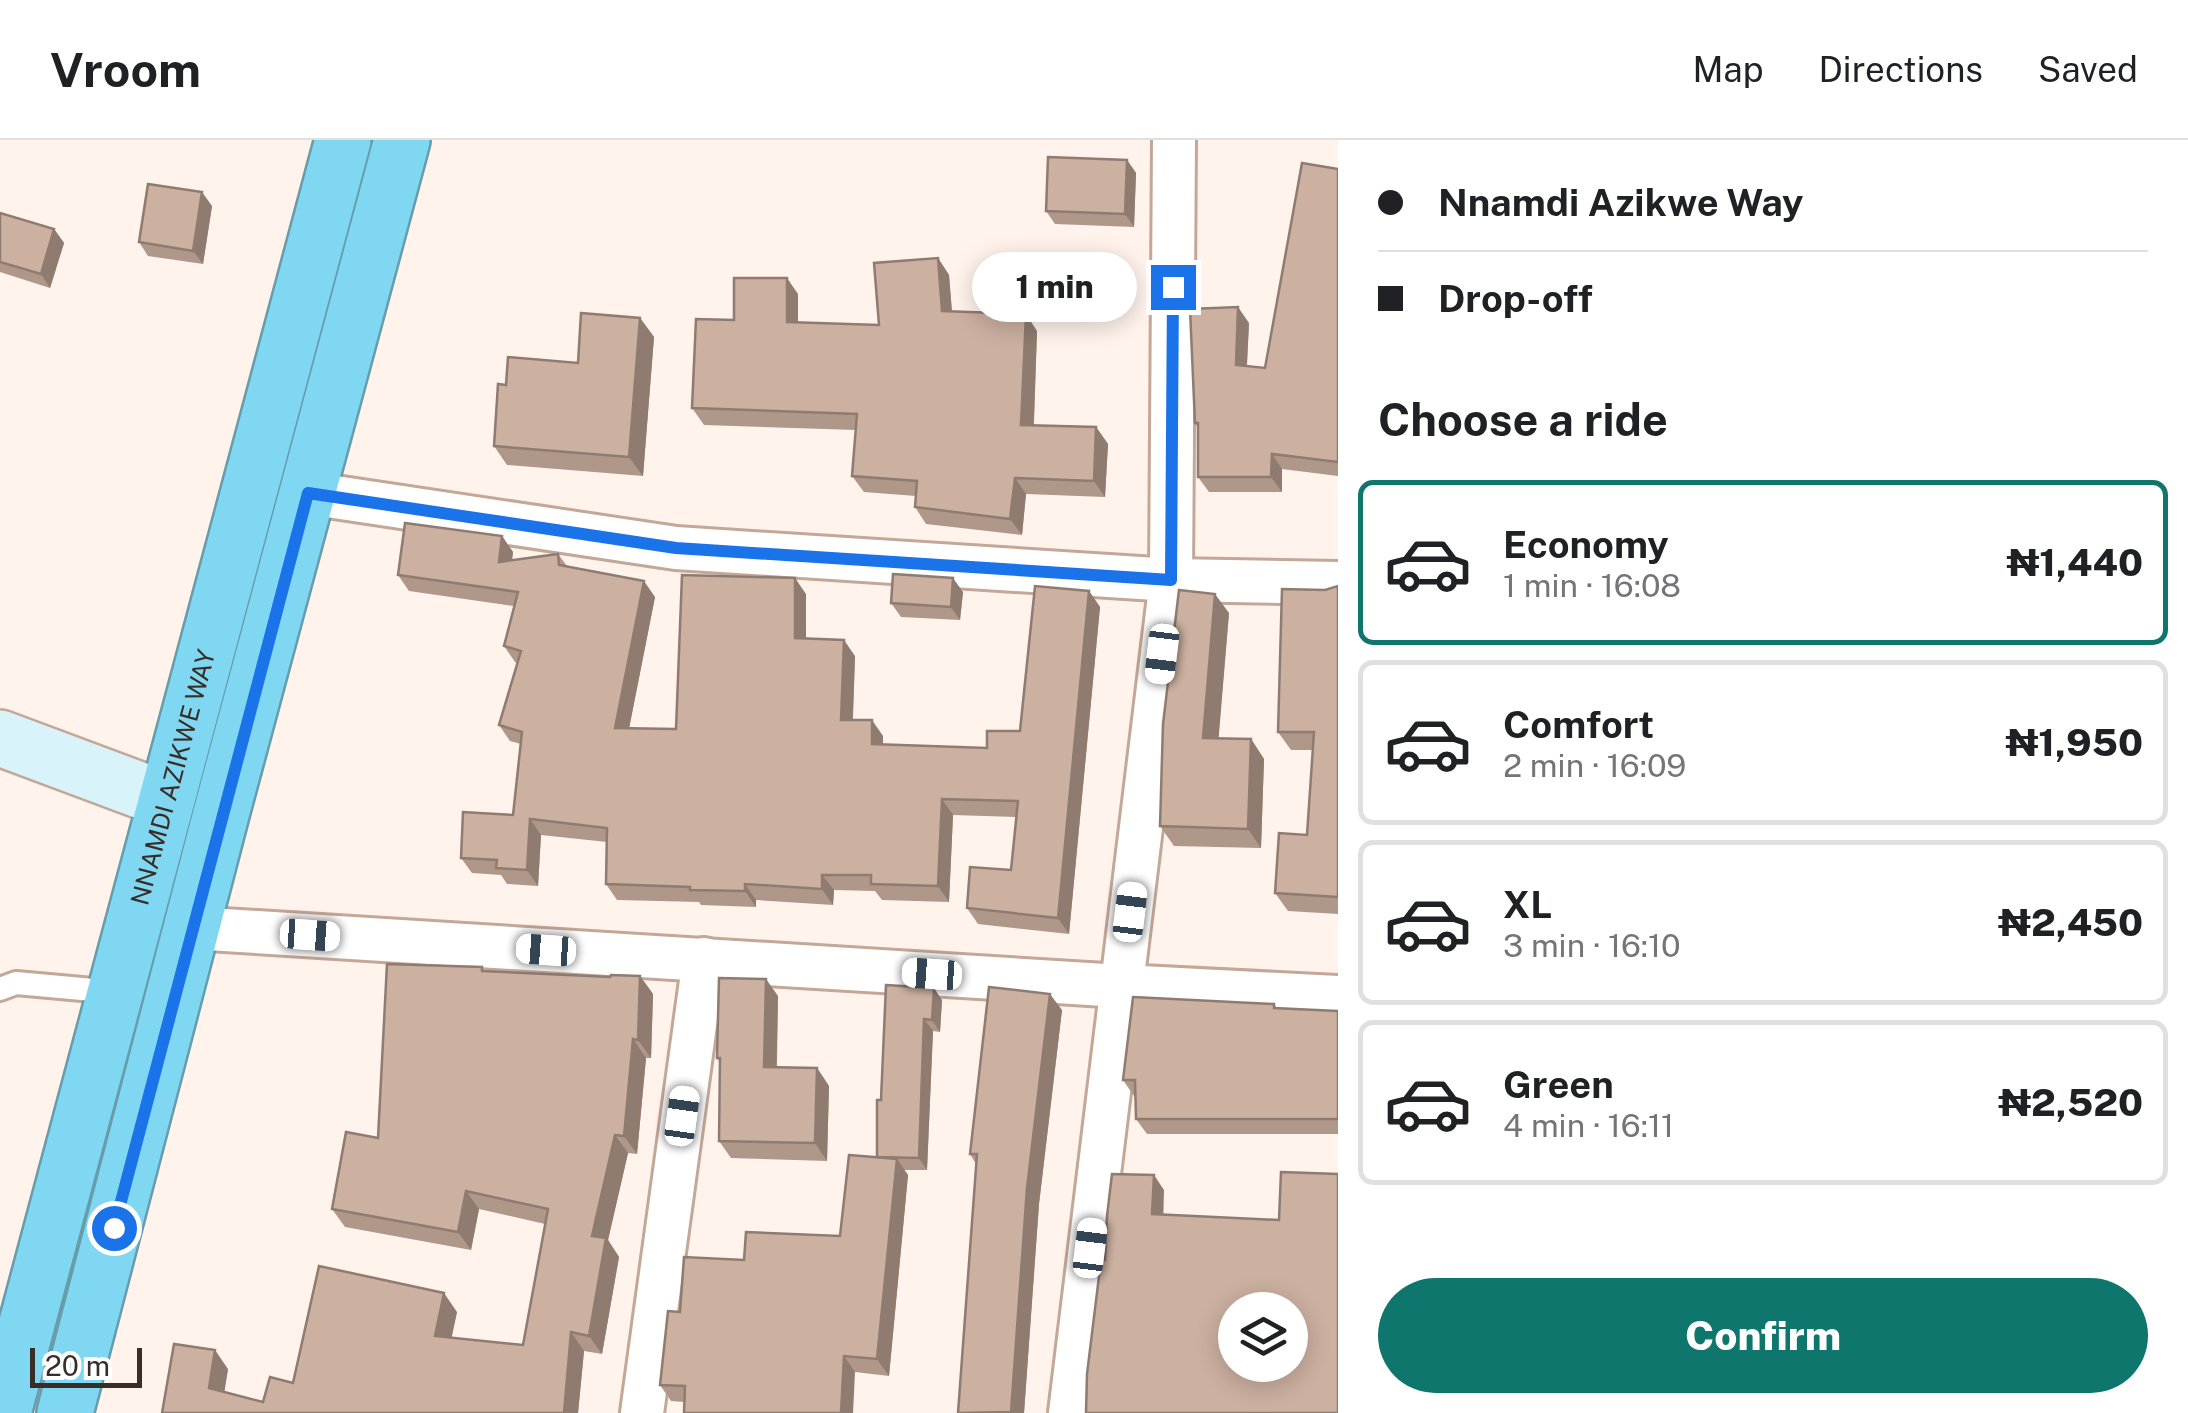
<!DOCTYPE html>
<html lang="en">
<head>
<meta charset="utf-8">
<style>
	:root { --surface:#fff; --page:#f6f6f6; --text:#202124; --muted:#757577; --line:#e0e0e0; --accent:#0f766e }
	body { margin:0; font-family:"Public Sans",sans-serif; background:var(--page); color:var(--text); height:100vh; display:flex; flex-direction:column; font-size:38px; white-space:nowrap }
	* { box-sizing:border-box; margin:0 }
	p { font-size:32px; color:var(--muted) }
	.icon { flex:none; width:55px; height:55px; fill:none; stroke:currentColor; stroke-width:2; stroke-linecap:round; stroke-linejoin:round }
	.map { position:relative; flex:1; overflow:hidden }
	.details { display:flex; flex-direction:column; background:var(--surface); width:850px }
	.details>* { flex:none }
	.top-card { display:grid; align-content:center; height:220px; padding:0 40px; background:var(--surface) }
	.tools { position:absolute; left:1218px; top:1152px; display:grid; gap:20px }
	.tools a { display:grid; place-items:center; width:90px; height:90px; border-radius:50%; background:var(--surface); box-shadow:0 5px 25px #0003; font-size:50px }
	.scale { position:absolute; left:30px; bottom:25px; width:112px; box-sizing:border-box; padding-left:10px; border:5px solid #392e27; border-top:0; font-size:28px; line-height:35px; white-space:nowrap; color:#392e27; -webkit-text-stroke:8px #fff; paint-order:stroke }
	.end { position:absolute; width:45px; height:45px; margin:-22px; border:12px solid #1a73e8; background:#fff; box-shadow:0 0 0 5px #fff }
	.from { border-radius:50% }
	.bubble { position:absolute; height:70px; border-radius:35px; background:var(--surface); box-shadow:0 5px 25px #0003; font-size:32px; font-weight:800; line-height:70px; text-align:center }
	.car { position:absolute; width:30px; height:60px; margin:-30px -15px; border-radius:12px; box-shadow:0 0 8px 2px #0007; background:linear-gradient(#fff 24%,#345 0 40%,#fff 0 76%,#345 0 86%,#fff 0) }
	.top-card b { display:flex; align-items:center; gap:35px; height:95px; font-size:38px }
	.top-card b+b { border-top:2px solid var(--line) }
	.top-card i { width:25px; height:25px; background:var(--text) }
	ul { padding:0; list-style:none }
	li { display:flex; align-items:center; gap:30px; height:165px; margin:0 20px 15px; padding:0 20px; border:5px solid var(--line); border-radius:15px }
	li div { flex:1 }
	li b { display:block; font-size:38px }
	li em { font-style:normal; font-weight:800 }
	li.current { border-color:var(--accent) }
	li>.icon { width:90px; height:90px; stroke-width:1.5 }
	h2 { padding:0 40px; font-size:45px; line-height:120px }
	.primary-button { display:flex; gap:20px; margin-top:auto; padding:20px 40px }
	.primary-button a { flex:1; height:115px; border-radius:60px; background:var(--accent); color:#fff; font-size:40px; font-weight:800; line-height:115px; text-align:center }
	header { display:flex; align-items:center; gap:60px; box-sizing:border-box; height:140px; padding:0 50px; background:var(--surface); border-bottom:2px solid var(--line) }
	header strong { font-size:48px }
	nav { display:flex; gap:55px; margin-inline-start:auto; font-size:35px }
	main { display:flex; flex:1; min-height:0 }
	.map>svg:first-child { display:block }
</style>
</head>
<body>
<header>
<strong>Vroom</strong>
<nav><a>Map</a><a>Directions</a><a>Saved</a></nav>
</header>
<main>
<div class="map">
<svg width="1338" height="1273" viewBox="0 0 1338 1273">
	<rect width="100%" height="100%" fill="#fff3ec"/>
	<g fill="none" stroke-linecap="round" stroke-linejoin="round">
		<!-- lane casing -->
		<g stroke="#c3a797" stroke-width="28">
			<path id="lane" d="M0 849 16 843 115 852"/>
		</g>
		<!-- street casing -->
		<g stroke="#c3a797" stroke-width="48">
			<g id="street">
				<path d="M308 353 676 408 1171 440 1338 443"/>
				<path d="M192 788 1121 846 1338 857"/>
				<path d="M642 1273 704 819"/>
				<path d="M1070 1273 1171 440 1174 0"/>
			</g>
		</g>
		<!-- secondary casing -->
		<g stroke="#c3a797" stroke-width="60">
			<path id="secondary" d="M0 598 166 660"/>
		</g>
		<!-- highway casing -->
		<g stroke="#679cab" stroke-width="60">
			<g id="highway">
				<path id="s1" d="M3 1273 343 0"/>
				<path d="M65 1273 221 674 402 0"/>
			</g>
		</g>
		<!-- lane -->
		<use href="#lane" stroke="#fff" stroke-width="22"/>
		<!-- street -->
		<use href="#street" stroke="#fff" stroke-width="42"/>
		<!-- secondary -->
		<use href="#secondary" stroke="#d9f3fb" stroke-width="55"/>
		<!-- highway -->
		<use href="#highway" stroke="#80d7f2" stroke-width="55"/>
	</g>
	<!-- wall -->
	<g fill="#af978a">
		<path d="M1127 20 1136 33 1134 87 1055 84 1046 71Z"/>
		<path d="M1338 29V336L1282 329V352H1209L1198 337V288L1195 283 1249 183 1247 226 1265 228Z"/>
		<path d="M212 66 203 124 148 116 139 102Z"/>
		<path d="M0 73 54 89 64 103 50 148 0 132Z"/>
		<path d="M938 118 949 135 952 171 1037 191 1034 285 1096 287 1108 304 1105 357 1026 354 1022 395 926 384 915 367 916 356 864 352 852 336 856 290 704 285 692 268 734 180 798 154V182L879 185Z"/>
		<path d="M640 178 654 197 643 336 507 325 494 306 506 245 578 223Z"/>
		<path d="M502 396 513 412 512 420 558 414 567 426 655 457 629 588 676 589 806 454V499L855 516 853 580 883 596V604L987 608 1020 591 1089 451 1100 467 1069 794 978 784 967 768 1011 730 1016 677 953 675 949 762 882 760 875 751 834 750 833 765 756 760V767L701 765 699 762 617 760 606 744 607 702 541 695 538 746 507 744 501 735 472 733 461 718 513 675 521 604 510 601 499 585 517 523 515 522 504 506 514 466 409 451 398 435Z"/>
		<path d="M1338 446V774L1288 771 1275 753 1307 695 1313 610H1291L1278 592 1325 450Z"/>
		<path d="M963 452 960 480 901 477 891 463Z"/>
		<path d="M1229 473 1218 598 1251 599 1264 619 1261 708 1174 706 1160 686Z"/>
		<path d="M485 832 610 837 640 836 653 854 651 918H646L637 1014 628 1013 608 1100 619 1117 602 1214 584 1211 578 1273H162L228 1229 224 1252 263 1262 293 1243 457 1172 451 1198 523 1205 545 1084 479 1069 471 1110 345 1087 332 1069Z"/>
		<path d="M886 845 942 860 940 892 933 891 927 1030H904L908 1035 889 1236 855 1232 684 1262 671 1261 660 1245 680 1172 744 1120 840 1096 877 1017Z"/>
		<path d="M778 856 777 928H817L829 946 827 1021 731 1018 719 1001 720 923 717 918Z"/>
		<path d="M1274 864 1277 868 1338 871V994H1147L1136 979V955L1134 956 1123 940Z"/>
		<path d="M1062 870 1039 1064 1024 1273H958L976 1024 970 1014Z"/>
	</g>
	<!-- shaded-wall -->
	<g fill="#8f7b70">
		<path d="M1127 20 1136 33 1134 87 1125 74Z"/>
		<path d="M202 52 212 66 203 124 193 111Z"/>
		<path d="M54 89 64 103 50 148 41 134Z"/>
		<path d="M938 118 949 135 953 187 942 171Z"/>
		<path d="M787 138 798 154V198L787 182Z"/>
		<path d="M1238 167 1249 183 1246 240 1236 225Z"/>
		<path d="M1026 174 1037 191 1033 301 1021 285Z"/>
		<path d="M640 178 654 197 643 336 629 317Z"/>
		<path d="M1096 287 1108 304 1105 357 1094 341Z"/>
		<path d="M1272 314 1282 329V352L1271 337Z"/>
		<path d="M1015 338 1026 354 1022 395 1010 379Z"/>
		<path d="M502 396 513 412 510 437 499 422Z"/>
		<path d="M795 438 806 454V514L795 498Z"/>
		<path d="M953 438 963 452 960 480 951 467Z"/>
		<path d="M644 441 655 457 626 604 615 588Z"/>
		<path d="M1089 451 1100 467 1069 794 1058 778Z"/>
		<path d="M1215 454 1229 473 1217 618 1203 598Z"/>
		<path d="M844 500 855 516 852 596 841 580Z"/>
		<path d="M872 580 883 596V620L872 604Z"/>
		<path d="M1251 599 1264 619 1261 708 1248 689Z"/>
		<path d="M942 659 953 675 949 762 938 746Z"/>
		<path d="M530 679 541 695 538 746 527 730Z"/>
		<path d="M822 735 834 750 833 765 822 749Z"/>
		<path d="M745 744 756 760V767L745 751Z"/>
		<path d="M640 836 653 854 651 918 638 900Z"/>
		<path d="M766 839 778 856 776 945 764 927Z"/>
		<path d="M934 848 942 860 940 892 932 880Z"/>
		<path d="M1050 854 1062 870 1039 1064 1024 1273H1012L1027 1048Z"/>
		<path d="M924 879 933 891 927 1030 919 1018Z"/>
		<path d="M633 899 646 918 637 1014 624 996Z"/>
		<path d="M817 928 829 946 827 1021 815 1003Z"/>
		<path d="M615 995 628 1013 608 1100 619 1117 602 1214 589 1196 592 1096Z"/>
		<path d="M897 1019 908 1035 889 1236 877 1219Z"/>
		<path d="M1154 1035 1164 1050 1163 1089 1152 1074Z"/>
		<path d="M466 1051 479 1069 471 1110 458 1092Z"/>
		<path d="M444 1153 457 1172 448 1215 435 1196Z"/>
		<path d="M571 1192 584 1211 578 1273H564Z"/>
		<path d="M215 1210 228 1229 222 1267 209 1248Z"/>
		<path d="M844 1216 855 1232 853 1273H841Z"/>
	</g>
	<!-- building -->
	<g fill="#ccb0a0" stroke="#8f7b70" stroke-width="2.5" fill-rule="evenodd">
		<path d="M1048 17 1127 20 1125 74 1046 71Z"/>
		<path d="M1302 23 1338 29V322L1272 314 1271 337H1198V283H1195L1190 169 1238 167 1236 225 1265 228Z"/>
		<path d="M148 44 202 52 193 111 139 102Z"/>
		<path d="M0 73 54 89 41 134 0 122Z"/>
		<path d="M938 118 942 171 1026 174 1021 285 1096 287 1094 341 1015 338 1010 379 915 367 917 341 852 336 857 274 692 268 696 179 734 180V138H787V182L879 185 874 123Z"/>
		<path d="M581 173 640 178 629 317 494 306 498 244 506 245 508 217 578 223Z"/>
		<path d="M405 383 502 396 499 422 558 414 559 425 644 441 615 588 676 589 682 435 795 438V498L844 500 841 580H872V604L987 608V591H1020L1035 446 1089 451 1058 778 967 768 970 727 1011 730 1018 661 942 659 938 746 871 744V735H822V749L745 744V751L690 750V747L606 744 607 688 530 679 527 730 496 728 497 720 461 718 463 672 513 675 522 592 499 585 521 511 504 506 518 452 398 435Z"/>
		<path d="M893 434 953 438 951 467 891 463Z"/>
		<path d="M1338 446V757L1275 753 1279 693 1307 695 1314 592H1278L1282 449 1325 450Z"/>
		<path d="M1179 450 1215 454 1203 598 1251 599 1248 689 1160 686 1163 584Z"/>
		<path d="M387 824 482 827V831L610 837 611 835 640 836 638 900 633 899 624 996 615 995 592 1096 606 1098 589 1196 571 1192 564 1273H162L174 1204 215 1210 209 1248 263 1262 270 1237 293 1243 319 1126 444 1153 435 1196 523 1205 548 1069 466 1051 458 1092 332 1069 346 992 378 998Z"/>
		<path d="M719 838 766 839 764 927 817 928 815 1003 719 1001 720 918H717Z"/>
		<path d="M886 845 934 848 932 880 924 879 919 1018 877 1017V960H881Z"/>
		<path d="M989 847 1050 854 1027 1048 1011 1272 958 1273 977 1014H970Z"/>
		<path d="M1133 857 1274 864V868L1338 871V979H1136L1135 940H1123Z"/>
		<path d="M849 1015 897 1019 877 1219 844 1216 841 1273H684L685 1246 660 1245 668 1171 680 1172 684 1117 744 1120 746 1092 840 1096Z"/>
		<path d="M1281 1032 1338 1034V1273H1086L1087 1234 1101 1120H1105L1107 1076 1112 1034 1154 1035 1152 1074 1279 1080ZM1235 1170H1290V1225H1235Z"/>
	</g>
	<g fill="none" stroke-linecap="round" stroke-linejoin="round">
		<!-- route -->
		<path stroke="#1a73e8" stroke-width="12" d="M114 1088 308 353 676 408 1171 440 1173 147"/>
	</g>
	<g text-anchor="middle" stroke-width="9" stroke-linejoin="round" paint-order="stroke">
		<!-- street labels -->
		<g font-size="25" fill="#392e27" stroke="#fff">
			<text dy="9" stroke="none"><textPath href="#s1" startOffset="658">NNAMDI AZIKWE WAY</textPath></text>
		</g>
	</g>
</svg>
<div class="tools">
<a><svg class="icon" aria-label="layers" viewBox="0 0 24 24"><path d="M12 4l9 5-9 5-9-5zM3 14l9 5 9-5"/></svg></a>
</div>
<div class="scale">20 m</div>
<i class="end from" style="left:114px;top:1088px"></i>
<i class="end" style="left:1173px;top:147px"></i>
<div class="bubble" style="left:972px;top:112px;width:165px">1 min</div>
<i class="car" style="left:1162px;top:514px;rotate:187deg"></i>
<i class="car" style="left:1130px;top:772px;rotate:7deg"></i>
<i class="car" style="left:310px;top:795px;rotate:94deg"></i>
<i class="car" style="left:546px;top:810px;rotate:274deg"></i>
<i class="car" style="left:932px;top:834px;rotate:274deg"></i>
<i class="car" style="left:682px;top:976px;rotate:8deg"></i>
<i class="car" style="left:1090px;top:1108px;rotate:7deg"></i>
</div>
<section class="details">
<div class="top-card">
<b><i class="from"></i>Nnamdi Azikwe Way</b>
<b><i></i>Drop-off</b>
</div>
<h2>Choose a ride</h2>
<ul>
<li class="current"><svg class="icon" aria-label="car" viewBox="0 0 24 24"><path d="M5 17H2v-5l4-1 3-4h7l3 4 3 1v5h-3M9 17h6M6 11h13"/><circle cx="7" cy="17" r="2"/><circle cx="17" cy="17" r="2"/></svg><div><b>Economy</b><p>1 min · 16:08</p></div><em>₦1,440</em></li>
<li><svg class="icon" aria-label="car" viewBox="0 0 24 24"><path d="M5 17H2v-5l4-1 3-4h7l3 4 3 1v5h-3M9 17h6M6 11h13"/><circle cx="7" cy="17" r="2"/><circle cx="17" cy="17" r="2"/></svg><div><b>Comfort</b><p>2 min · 16:09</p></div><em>₦1,950</em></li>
<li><svg class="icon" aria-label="car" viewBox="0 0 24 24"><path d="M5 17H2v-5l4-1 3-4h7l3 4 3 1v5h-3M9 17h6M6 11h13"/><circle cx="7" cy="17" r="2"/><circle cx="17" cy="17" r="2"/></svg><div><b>XL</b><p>3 min · 16:10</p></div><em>₦2,450</em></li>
<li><svg class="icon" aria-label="car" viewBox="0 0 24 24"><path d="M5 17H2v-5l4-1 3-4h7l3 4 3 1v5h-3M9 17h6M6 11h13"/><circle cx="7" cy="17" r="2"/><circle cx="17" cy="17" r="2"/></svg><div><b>Green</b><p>4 min · 16:11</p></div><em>₦2,520</em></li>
</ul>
<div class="primary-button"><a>Confirm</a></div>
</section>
</main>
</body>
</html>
